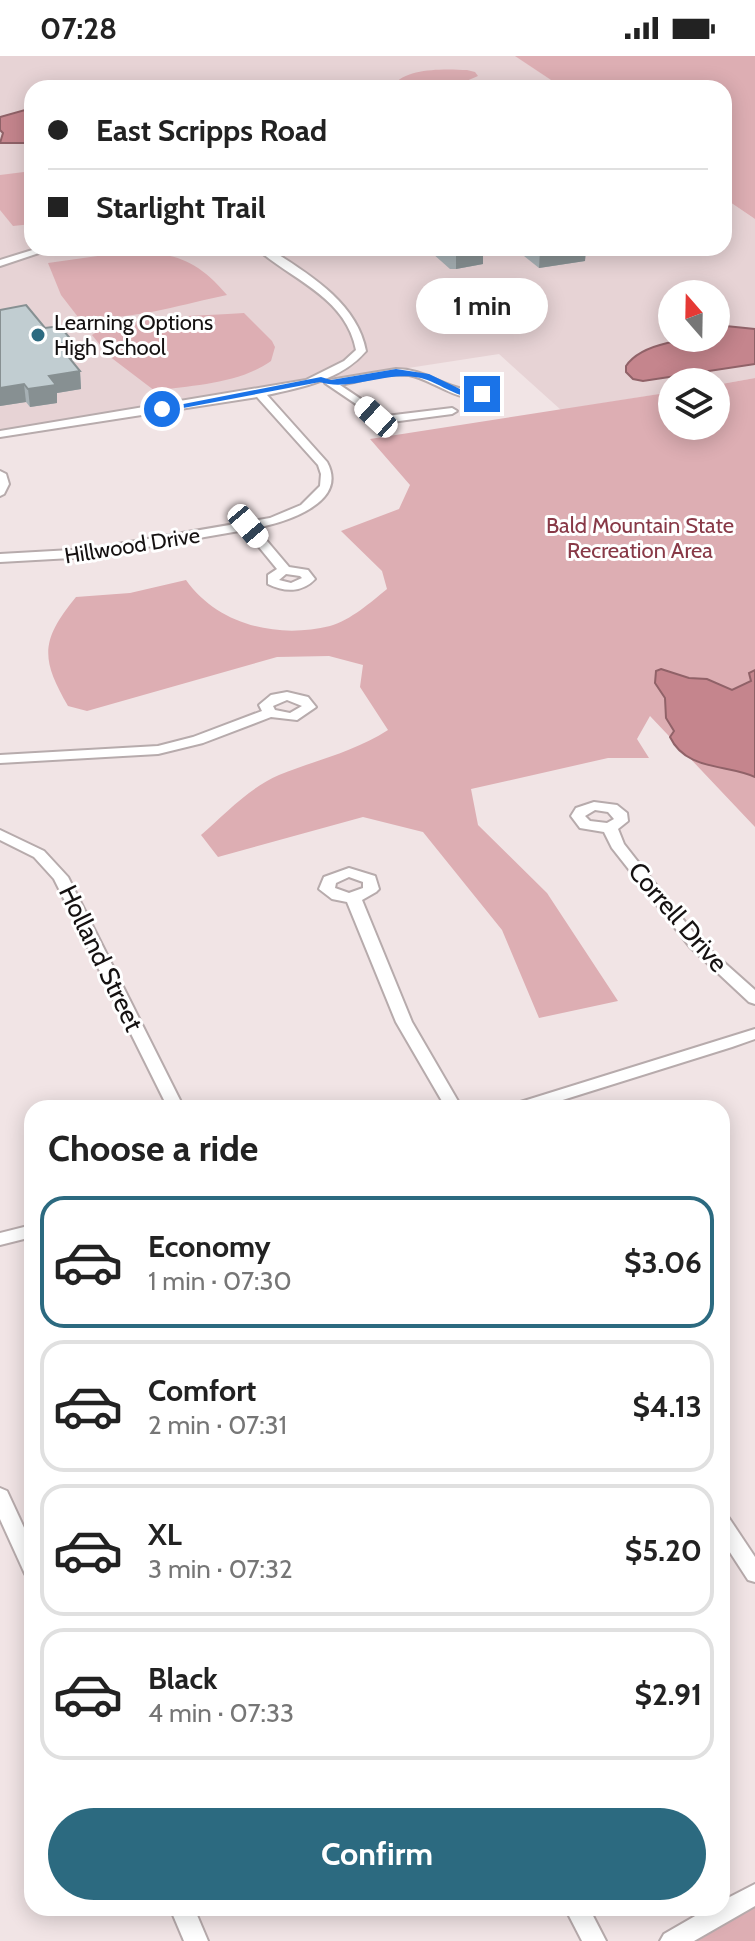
<!DOCTYPE html>
<html lang="en">
<head>
<meta charset="utf-8">
<style>
	:root { --surface:#fff; --page:#f2f2f2; --text:#222; --muted:#767676; --line:#e0e0e0; --accent:#2c6a80 }
	body { margin:0; font-family:Cabin,sans-serif; background:var(--page); color:var(--text); height:100vh; display:flex; flex-direction:column; font-size:30px; white-space:nowrap }
	* { box-sizing:border-box; margin:0 }
	p { font-size:26px; color:var(--muted) }
	.icon { flex:none; width:44px; height:44px; fill:none; stroke:currentColor; stroke-width:2; stroke-linecap:round; stroke-linejoin:round }
	.map { position:relative; flex:1; overflow:hidden }
	.sheet { position:absolute; left:24px; top:1044px; width:706px; height:816px; display:flex; flex-direction:column; background:var(--surface); border-radius:24px; box-shadow:0 4px 20px #0003 }
	.sheet>* { flex:none }
	.top-card { position:absolute; left:24px; top:24px; width:708px; height:176px; border-radius:24px; box-shadow:0 4px 20px #0003; display:grid; align-content:center; height:176px; padding:0 24px; background:var(--surface) }
	.needle { width:52px; rotate:340deg }
	.fabs { position:absolute; left:658px; top:224px; display:grid; gap:16px }
	.fabs a { display:grid; place-items:center; width:72px; height:72px; border-radius:50%; background:var(--surface); box-shadow:0 4px 20px #0003; font-size:40px }
	.end { position:absolute; width:36px; height:36px; margin:-18px; border:10px solid #1a73e8; background:#fff; box-shadow:0 0 0 4px #fff }
	.from { border-radius:50% }
	.bubble { position:absolute; height:56px; border-radius:28px; background:var(--surface); box-shadow:0 4px 20px #0003; font-size:26px; font-weight:700; line-height:56px; text-align:center }
	.car { position:absolute; width:24px; height:48px; margin:-24px -12px; border-radius:10px; box-shadow:0 0 6px 2px #0007; background:linear-gradient(#fff 24%,#345 0 40%,#fff 0 76%,#345 0 86%,#fff 0) }
	.top-card b { display:flex; align-items:center; gap:28px; height:76px; font-size:30px }
	.top-card b+b { border-top:2px solid var(--line) }
	.top-card i { width:20px; height:20px; background:var(--text) }
	ul { padding:0; list-style:none }
	li { display:flex; align-items:center; gap:24px; height:132px; margin:0 16px 12px; padding:0 8px; border:4px solid var(--line); border-radius:24px }
	li div { flex:1 }
	li b { display:block; font-size:30px }
	li em { font-style:normal; font-weight:700 }
	li.current { border-color:var(--accent) }
	li>.icon { width:72px; height:72px; stroke-width:1.5 }
	h2 { padding:0 24px; font-size:36px; line-height:96px }
	.button { display:flex; gap:16px; margin-top:auto; padding:16px 24px }
	.button a { flex:1; height:92px; border-radius:48px; background:var(--accent); color:#fff; font-size:32px; font-weight:700; line-height:92px; text-align:center }
	.status { display:flex; justify-content:space-between; align-items:center; height:56px; padding:0 40px; background:var(--surface); direction:ltr }
	.status svg { height:22px; fill:currentColor }
	.map>svg:first-child { display:block }
</style>
</head>
<body>
<div class="status"><b>07:28</b><svg viewBox="0 0 49 12"><path d="M0 12V9h3v3zM5 12V6h3v6zM10 12V3h3v9zM15 12V0h3v12zM26 1h20v11H26zM47 4h2v5h-2z"/></svg></div>
<div class="map">
<svg width="755" height="1885" viewBox="0 0 755 1885">
	<rect width="100%" height="100%" fill="#f1e4e5"/>
	<!-- built -->
	<path fill="#e7d3d5" fill-rule="evenodd" d="M0 0H516L563 32H32V192H724V142L755 163V322L716 329V326H672V336L561 354 499 298 0 375ZM672 238H716V282H672Z"/>
	<!-- green -->
	<g fill="#ddaeb3">
		<path d="M515 0H755V163L724 142V32H563Z"/>
		<path d="M467 14 475 16 478 20 450 32 393 30C406 11 446 13 467 14Z"/>
		<path d="M32 115V168L13 170 0 154V119Z"/>
		<path d="M119 197C169 195 194 200 227 239 179 249 127 266 78 261L61 239 48 207Z"/>
		<path d="M244 257 272 285 275 291 271 305C239 328 193 329 155 335L109 300 92 279C123 259 205 260 244 257Z"/>
		<path d="M755 322V771L650 660 637 683 649 702H608L471 733 478 769 547 837 618 945 539 962 502 874 423 776 363 761 218 801 201 779C225 758 249 732 279 719 316 704 354 696 388 674L360 631 363 609 329 600 277 601 87 655 68 650C40 602 41 584 76 541L130 537 186 524C218 569 277 583 330 570 351 564 371 546 387 533L382 515 341 475 399 453 410 429 370 383 672 336V370H716V329Z"/>
		<path d="M755 1851V1885H697Z"/>
	</g>
	<!-- water -->
	<g fill="#c5858d" stroke="#906268" stroke-width="2">
		<path d="M32 52V87H0L3 77 0 74V61Z"/>
		<path d="M716 269 755 273V308L643 325 633 323 626 316V310C642 286 690 282 716 282Z"/>
		<path d="M661 613 689 622 707 623 732 634 751 625 749 617 755 614V721C727 708 686 715 670 681L674 675 666 662 665 642 655 627 656 615Z"/>
	</g>
	<g fill="none" stroke-linecap="round" stroke-linejoin="round">
		<!-- minor casing -->
		<g stroke="#b7abac" stroke-width="4">
			<g id="minor">
				<path d="M39 192H54L0 210V204Z"/>
				<path d="M256 192H268C307 217 357 246 366 295 341 324 303 331 267 339L327 406C349 447 286 466 256 472L289 511 308 514 315 523C302 537 284 536 268 528V519L277 513 245 474 89 501 0 506V498L89 493 270 462 301 449 320 430 321 418 318 409 257 341 0 381V375L306 324 344 305 356 294C346 241 292 224 256 192ZM286 518 300 520 302 522 291 527 279 524Z"/>
				<path d="M396 313C423 313 438 328 463 333 472 335 480 333 487 338 464 352 433 323 409 319 388 316 361 325 340 329L386 360 452 352 457 355 452 358 384 367 325 327 330 324Z"/>
				<path d="M0 415 6 418 9 428 4 438 0 440Z"/>
				<path d="M287 636 308 641 316 651 297 664 271 661 203 687 158 698 0 707V699L158 690 193 681 262 655 259 649 271 639ZM287 644 302 650 290 657 275 654 273 650Z"/>
				<path d="M594 746 617 749 627 757 628 765 618 773 624 788 700 885 755 934V948L749 946 690 891 612 792 604 776 580 772 571 760 576 752ZM595 754 608 756 614 763 607 767 590 765 585 760Z"/>
				<path d="M0 774 44 795 68 821 184 1052H168L54 823 34 801 0 784Z"/>
				<path d="M349 812 375 820 379 833 376 836 362 844 412 966 462 1052H446L396 966 347 846 332 843 319 833 324 821ZM349 821 363 826V832L349 837 335 832 336 827Z"/>
				<path d="M755 973V983L732 991 537 1052H512L514 1048 543 1039Z"/>
				<path d="M32 1169V1181L0 1189V1177Z"/>
				<path d="M0 1432 7 1435 32 1489V1520L25 1518 0 1463Z"/>
				<path d="M722 1459 729 1462 755 1501V1526L748 1524 722 1484Z"/>
				<path d="M755 1828V1850L694 1885H660L664 1878 709 1852H722V1845Z"/>
				<path d="M170 1852H194L208 1885H184Z"/>
				<path d="M565 1852H589L606 1885H582Z"/>
			</g>
		</g>
		<!-- minor -->
		<use href="#minor" fill="#fff" fill-rule="evenodd"/>
	</g>
	<!-- wall -->
	<g fill="#a6b0b4">
		<path d="M412 192H506L483 195V208L456 213H450L432 197Z"/>
		<path d="M514 192H586L585 205 539 212Z"/>
		<path d="M0 254 45 272 73 286 74 303 71 304 80 315 81 333 57 337V347L30 351 26 346 0 350Z"/>
	</g>
	<!-- shaded-wall -->
	<g fill="#879092">
		<path d="M473 192H506L483 195V208L456 213V196Z"/>
		<path d="M560 192H586L585 205 539 212 540 195Z"/>
		<path d="M73 286 74 303 59 306 58 288Z"/>
		<path d="M80 315 81 333 57 337V347L30 351 28 333 49 320Z"/>
		<path d="M24 328 26 346 0 350V332Z"/>
	</g>
	<!-- building -->
	<g fill="#c1cdd1" stroke="#879092" stroke-width="2">
		<path d="M446 192H479L456 196H450Z"/>
		<path d="M536 192H560L540 195Z"/>
		<path d="M26 249 45 272 60 270 73 286 58 288 80 315 49 320 56 329 28 333 24 328 0 332V254Z"/>
	</g>
	<!-- route -->
	<path fill="#1a73e8" d="M396 313 429 318 462 334 486 338C464 349 442 327 421 322 387 314 350 336 320 326L162 356 158 353 321 321 331 324Z"/>
	<!-- markers -->
	<circle fill="#2c6a80" stroke="#fff" stroke-width="3" cx="38" cy="279" r="8"/>
	<g text-anchor="middle" stroke-width="6" stroke-linejoin="round" paint-order="stroke">
		<!-- far-poi labels -->
		<g font-size="22" fill="#151111" stroke="#fff" text-anchor="start">
			<text x="54" y="274">Learning Options<tspan x="54" dy="25">High School</tspan></text>
		</g>
		<!-- far-park labels -->
		<g font-size="22" fill="#883947" stroke="#fff">
			<text x="640" y="477">Bald Mountain State<tspan x="640" dy="25">Recreation Area</tspan></text>
		</g>
		<!-- far-street labels -->
		<g font-size="22" fill="#151111" stroke="#fff">
			<text transform="translate(132 489) rotate(-9)" y="8">Hillwood Drive</text>
		</g>
		<!-- street labels -->
		<g font-size="26" fill="#151111" stroke="#fff">
			<text transform="translate(678 861) rotate(49)" y="9">Correll Drive</text>
			<text transform="translate(101 902) rotate(64)" y="9">Holland Street</text>
		</g>
	</g>
</svg>
<div class="fabs">
<a><svg class="needle" viewBox="-14 -14 28 28"><path d="M0-13l5 13h-10z" fill="#e53935"/><path d="M0 13l5-13h-10z" fill="#767676"/></svg></a>
<a><svg class="icon" aria-label="layers" viewBox="0 0 24 24"><path d="M12 4l9 5-9 5-9-5zM3 14l9 5 9-5"/></svg></a>
</div>
<i class="end from" style="left:162px;top:353px"></i>
<i class="end" style="left:482px;top:338px"></i>
<div class="bubble" style="left:416px;top:222px;width:132px">1 min</div>
<i class="car" style="left:376px;top:361px;rotate:312deg"></i>
<i class="car" style="left:248px;top:470px;rotate:140deg"></i>
<div class="top-card">
<b><i class="from"></i>East Scripps Road</b>
<b><i></i>Starlight Trail</b>
</div>
<section class="sheet">
<h2>Choose a ride</h2>
<ul>
<li class="current"><svg class="icon" aria-label="car" viewBox="0 0 24 24"><path d="M5 17H2v-5l4-1 3-4h7l3 4 3 1v5h-3M9 17h6M6 11h13"/><circle cx="7" cy="17" r="2"/><circle cx="17" cy="17" r="2"/></svg><div><b>Economy</b><p>1 min · 07:30</p></div><em>$3.06</em></li>
<li><svg class="icon" aria-label="car" viewBox="0 0 24 24"><path d="M5 17H2v-5l4-1 3-4h7l3 4 3 1v5h-3M9 17h6M6 11h13"/><circle cx="7" cy="17" r="2"/><circle cx="17" cy="17" r="2"/></svg><div><b>Comfort</b><p>2 min · 07:31</p></div><em>$4.13</em></li>
<li><svg class="icon" aria-label="car" viewBox="0 0 24 24"><path d="M5 17H2v-5l4-1 3-4h7l3 4 3 1v5h-3M9 17h6M6 11h13"/><circle cx="7" cy="17" r="2"/><circle cx="17" cy="17" r="2"/></svg><div><b>XL</b><p>3 min · 07:32</p></div><em>$5.20</em></li>
<li><svg class="icon" aria-label="car" viewBox="0 0 24 24"><path d="M5 17H2v-5l4-1 3-4h7l3 4 3 1v5h-3M9 17h6M6 11h13"/><circle cx="7" cy="17" r="2"/><circle cx="17" cy="17" r="2"/></svg><div><b>Black</b><p>4 min · 07:33</p></div><em>$2.91</em></li>
</ul>
<div class="button"><a>Confirm</a></div>
</section>
</div>
</body>
</html>
